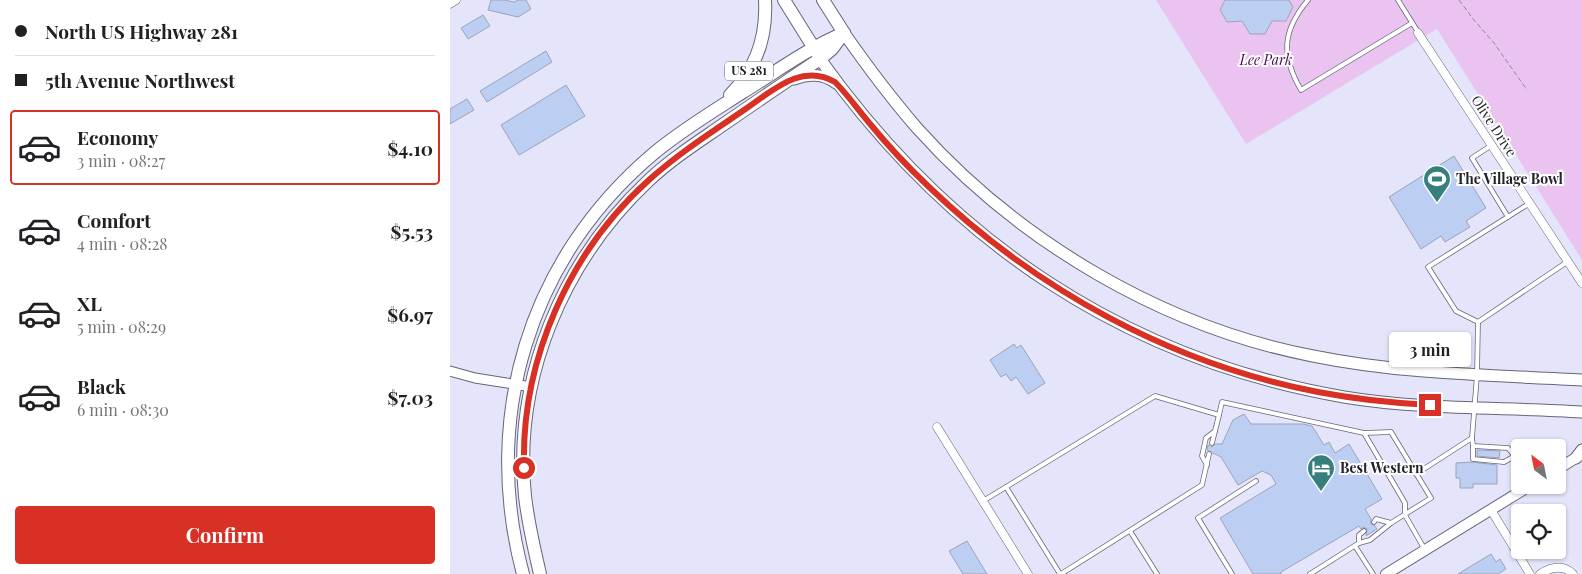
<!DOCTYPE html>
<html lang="en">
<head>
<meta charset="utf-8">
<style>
	:root { --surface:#fff; --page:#f6f6f6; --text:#202124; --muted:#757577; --line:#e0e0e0; --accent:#d93025 }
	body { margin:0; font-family:"Playfair Display",serif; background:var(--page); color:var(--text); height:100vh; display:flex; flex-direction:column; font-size:19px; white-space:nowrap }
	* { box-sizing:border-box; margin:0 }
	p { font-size:16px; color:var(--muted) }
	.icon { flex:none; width:28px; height:28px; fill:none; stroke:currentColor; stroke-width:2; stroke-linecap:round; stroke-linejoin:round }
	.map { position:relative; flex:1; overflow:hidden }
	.panel { display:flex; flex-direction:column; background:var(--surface); width:450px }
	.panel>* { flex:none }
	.top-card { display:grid; align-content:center; height:110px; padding:0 15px; background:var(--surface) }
	.needle { width:32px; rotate:328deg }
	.buttons { position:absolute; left:1061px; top:439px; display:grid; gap:10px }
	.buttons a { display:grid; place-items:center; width:55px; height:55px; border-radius:5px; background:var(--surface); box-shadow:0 1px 4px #0004; font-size:25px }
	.end { position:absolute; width:22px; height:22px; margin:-11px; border:6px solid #d93025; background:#fff; box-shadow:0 0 0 2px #fff }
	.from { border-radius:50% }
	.bubble { position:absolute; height:35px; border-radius:5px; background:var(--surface); box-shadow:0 1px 4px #0004; font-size:16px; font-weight:700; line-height:35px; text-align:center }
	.top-card b { display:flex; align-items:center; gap:18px; height:48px; font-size:19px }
	.top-card b+b { border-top:1px solid var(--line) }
	.top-card i { width:12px; height:12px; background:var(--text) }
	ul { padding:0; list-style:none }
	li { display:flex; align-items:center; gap:15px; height:75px; margin:0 10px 8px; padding:0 5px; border:2px solid transparent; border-radius:5px }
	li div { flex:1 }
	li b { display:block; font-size:19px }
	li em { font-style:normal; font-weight:700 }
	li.selected { border-color:var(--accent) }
	li>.icon { width:45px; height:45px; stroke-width:1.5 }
	.action { display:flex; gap:10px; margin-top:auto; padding:10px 15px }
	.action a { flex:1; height:58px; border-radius:5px; background:var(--accent); color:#fff; font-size:20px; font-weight:700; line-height:58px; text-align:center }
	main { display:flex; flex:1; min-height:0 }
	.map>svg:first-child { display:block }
</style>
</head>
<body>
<main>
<section class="panel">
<div class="top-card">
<b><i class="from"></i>North US Highway 281</b>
<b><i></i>5th Avenue Northwest</b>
</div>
<ul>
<li class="selected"><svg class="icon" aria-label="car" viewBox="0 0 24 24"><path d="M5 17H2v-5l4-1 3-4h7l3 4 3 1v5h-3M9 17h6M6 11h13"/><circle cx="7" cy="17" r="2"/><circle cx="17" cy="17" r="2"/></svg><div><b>Economy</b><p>3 min · 08:27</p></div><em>$4.10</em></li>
<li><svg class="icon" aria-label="car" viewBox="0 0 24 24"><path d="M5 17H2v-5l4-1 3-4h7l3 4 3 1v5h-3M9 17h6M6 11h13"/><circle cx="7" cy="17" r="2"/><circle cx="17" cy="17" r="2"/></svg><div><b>Comfort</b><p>4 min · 08:28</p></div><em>$5.53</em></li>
<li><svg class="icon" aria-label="car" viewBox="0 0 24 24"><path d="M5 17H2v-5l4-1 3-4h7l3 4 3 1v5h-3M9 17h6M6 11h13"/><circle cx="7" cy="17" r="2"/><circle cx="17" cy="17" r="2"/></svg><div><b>XL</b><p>5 min · 08:29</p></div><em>$6.97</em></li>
<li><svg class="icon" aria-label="car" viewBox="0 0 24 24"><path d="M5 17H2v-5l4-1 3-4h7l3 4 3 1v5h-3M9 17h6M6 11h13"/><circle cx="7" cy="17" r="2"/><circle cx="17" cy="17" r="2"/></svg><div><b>Black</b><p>6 min · 08:30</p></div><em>$7.03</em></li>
</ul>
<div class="action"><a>Confirm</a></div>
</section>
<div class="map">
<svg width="1132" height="574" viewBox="0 0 1132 574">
	<rect width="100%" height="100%" fill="#e4e5fb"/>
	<!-- green -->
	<path fill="#eac3f1" d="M706 0H1132V260L987 29 796 144Z"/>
	<!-- building -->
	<g fill="#bdcef3" stroke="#9ba4b7">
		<path d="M41 0H54L64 2 68 0H76L81 9 68 17 38 10Z"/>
		<path d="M775 0H839L843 7 836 21H822L815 34H800L792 21 777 22 770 10Z"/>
		<path d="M33 15 40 26 18 39 11 28Z"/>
		<path d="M96 51 102 62 37 102 30 91Z"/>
		<path d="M116 85 135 116 69 155 51 125Z"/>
		<path d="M17 99 24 110 0 124V109Z"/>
		<path d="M1004 156 1036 208 1016 221 1020 227 995 242 991 236 971 249 939 197Z"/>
		<path d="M564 344 567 348 571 345 595 383 578 394 566 377 561 381 556 374 551 377 540 360Z"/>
		<path d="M794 414 801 424H853L862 426 874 445 879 442 885 453 899 444 932 499 915 509 921 519V524L925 526 927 529 916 536 917 529 914 527 911 529 909 526 831 572V574H803L770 518 826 484 821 475 812 471 788 485 771 457 757 450 758 445 762 447 765 444H772L783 420Z"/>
		<path d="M1027 450 1050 451 1049 458 1027 456Z"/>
		<path d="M1022 462 1047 465V484H1023V488H1010V478H1006V463Z"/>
		<path d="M517 541 537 574H513L499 551Z"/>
		<path d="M1041 554 1046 562 1050 559 1056 569 1048 574H1008Z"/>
	</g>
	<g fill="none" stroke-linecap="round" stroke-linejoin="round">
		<!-- service casing -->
		<g stroke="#656577" stroke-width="5.5">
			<g id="service">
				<path d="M858 0C832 31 831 55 851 90L962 23"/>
				<path d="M948 0 968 32"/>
				<path d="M1042 145 1022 158 1058 217"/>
				<path d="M1028 322 1117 262"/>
				<path d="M769 415 772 402 914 433 955 503V515L975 550"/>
				<path d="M1022 438 1023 446 1058 448 1070 462"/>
				<path d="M1023 446V459L1054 462 1065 456"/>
				<path d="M757 465 752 456 756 438 765 431"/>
				<path d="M966 474 1022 438 1027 375 1028 322 1006 311 978 267 1080 203"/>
				<path d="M556 487 610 574"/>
				<path d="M533 501 705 396 769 415 762 443"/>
				<path d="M924 522 926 519 941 523"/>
				<path d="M680 531 707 574"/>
				<path d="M909 543V535L914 531"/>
				<path d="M905 546 923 574"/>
				<path d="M611 574 752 485 759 454"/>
				<path d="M782 574 748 518 806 481"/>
				<path d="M860 574 909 543 920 540 941 523 981 498 941 432 914 433"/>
			</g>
		</g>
		<!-- minor casing -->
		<g stroke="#656577" stroke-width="9">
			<g id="minor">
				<path d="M0 4 6 0"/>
				<path d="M968 33 1132 283"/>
				<path d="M487 427 578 574"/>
				<path d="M1041 510 1080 574"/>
				<path d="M1090 574C1101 567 1113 564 1123 574"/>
			</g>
		</g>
		<!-- tertiary casing -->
		<g stroke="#656577" stroke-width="11">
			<path id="tertiary" d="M0 371 25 378 82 387"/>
		</g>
		<!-- secondary casing -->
		<g stroke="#656577" stroke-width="12">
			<g id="secondary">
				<path d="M1108 469 1132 454"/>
				<path d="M936 574 1081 485"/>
			</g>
		</g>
		<!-- primary casing -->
		<g stroke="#656577" stroke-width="13">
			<g id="primary">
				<path d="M394 33C417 66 441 98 467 128 569 242 713 327 863 356 951 374 1042 375 1132 380"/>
				<path d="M370 59C499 240 673 359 894 397 972 410 1053 407 1132 412"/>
				<path d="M344 79C359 74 372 73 386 83"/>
				<path d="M1126 458 1132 450"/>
			</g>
		</g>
		<!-- trunk casing -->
		<g stroke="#656577" stroke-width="14">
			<g id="trunk">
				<path d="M334 0 367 53"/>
				<path d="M373 0 394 33"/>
				<path d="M280 95C306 69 317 36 315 0"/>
				<path d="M73 574C31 417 79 259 203 154 230 131 262 112 293 92 326 72 358 48 394 33"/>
				<path d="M90 574C84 548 78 523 75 496 63 378 113 261 198 181 221 159 248 142 274 124 306 102 338 80 370 59L382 49 394 33"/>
			</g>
		</g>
		<!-- path -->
		<path stroke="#8b8b9b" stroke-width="1" stroke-dasharray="5 2.5" stroke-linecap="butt" d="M1009 0 1024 20 1044 43 1077 90"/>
		<!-- service -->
		<use href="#service" stroke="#fff" stroke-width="4"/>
		<!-- minor -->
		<use href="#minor" stroke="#fff" stroke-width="8"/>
		<!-- tertiary -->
		<use href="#tertiary" stroke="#fff" stroke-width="9"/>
		<!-- secondary -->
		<use href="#secondary" stroke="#fff" stroke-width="10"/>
		<!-- primary -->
		<use href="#primary" stroke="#fff" stroke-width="11"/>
		<!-- trunk -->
		<use href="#trunk" stroke="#fff" stroke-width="12"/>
	</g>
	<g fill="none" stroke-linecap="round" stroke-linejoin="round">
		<!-- route -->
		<path stroke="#d93025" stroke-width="6" d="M74 468C71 360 119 251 200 179 229 153 262 132 294 110 321 92 351 62 385 82 398 95 409 111 421 125 439 147 458 167 478 186 585 289 721 364 868 392 905 399 942 403 980 405"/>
	</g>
	<!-- icons -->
	<defs>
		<g id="stadium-pin" transform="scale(1.4375)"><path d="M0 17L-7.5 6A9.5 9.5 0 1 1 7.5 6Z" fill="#377f7c" stroke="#fff"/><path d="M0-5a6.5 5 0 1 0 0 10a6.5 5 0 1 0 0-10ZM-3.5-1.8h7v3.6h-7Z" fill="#fff"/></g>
		<g id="hotel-pin" transform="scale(1.4375)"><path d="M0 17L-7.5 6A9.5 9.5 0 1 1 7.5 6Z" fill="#377f7c" stroke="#fff"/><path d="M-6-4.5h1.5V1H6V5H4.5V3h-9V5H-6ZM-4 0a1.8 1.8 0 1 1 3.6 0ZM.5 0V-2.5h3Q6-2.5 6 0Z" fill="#fff"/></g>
	</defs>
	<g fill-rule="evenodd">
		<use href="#stadium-pin" x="987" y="179"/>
		<use href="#hotel-pin" x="871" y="468"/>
	</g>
	<g text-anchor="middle" stroke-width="4" stroke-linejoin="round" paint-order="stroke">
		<!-- shield labels -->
		<rect fill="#fff" stroke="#646469" stroke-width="1" x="275" y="61.5" width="48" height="19" rx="4"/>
		<g font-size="12" font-weight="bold" fill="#212129">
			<text x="299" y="75">US 281</text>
		</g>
		<!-- park labels -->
		<g font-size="14" font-style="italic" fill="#450a4e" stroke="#fff">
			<text x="816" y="65">Lee Park</text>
		</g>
		<!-- street labels -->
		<g font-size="14" fill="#212129" stroke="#fff">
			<text transform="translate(1044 126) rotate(57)" y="5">Olive Drive</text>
		</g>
		<!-- poi labels -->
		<g font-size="14" font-weight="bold" fill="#212129" stroke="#fff" text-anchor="start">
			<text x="1006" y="184">The Village Bowl</text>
			<text x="890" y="473">Best Western</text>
		</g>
	</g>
</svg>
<div class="buttons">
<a><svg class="needle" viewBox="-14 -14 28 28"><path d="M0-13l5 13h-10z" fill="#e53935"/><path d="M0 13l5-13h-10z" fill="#757577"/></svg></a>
<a><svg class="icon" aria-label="locate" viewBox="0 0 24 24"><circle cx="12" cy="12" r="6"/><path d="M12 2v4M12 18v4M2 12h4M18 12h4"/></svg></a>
</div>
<i class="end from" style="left:74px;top:468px"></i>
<i class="end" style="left:980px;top:405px"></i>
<div class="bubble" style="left:939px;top:332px;width:82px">3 min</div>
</div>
</main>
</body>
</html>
